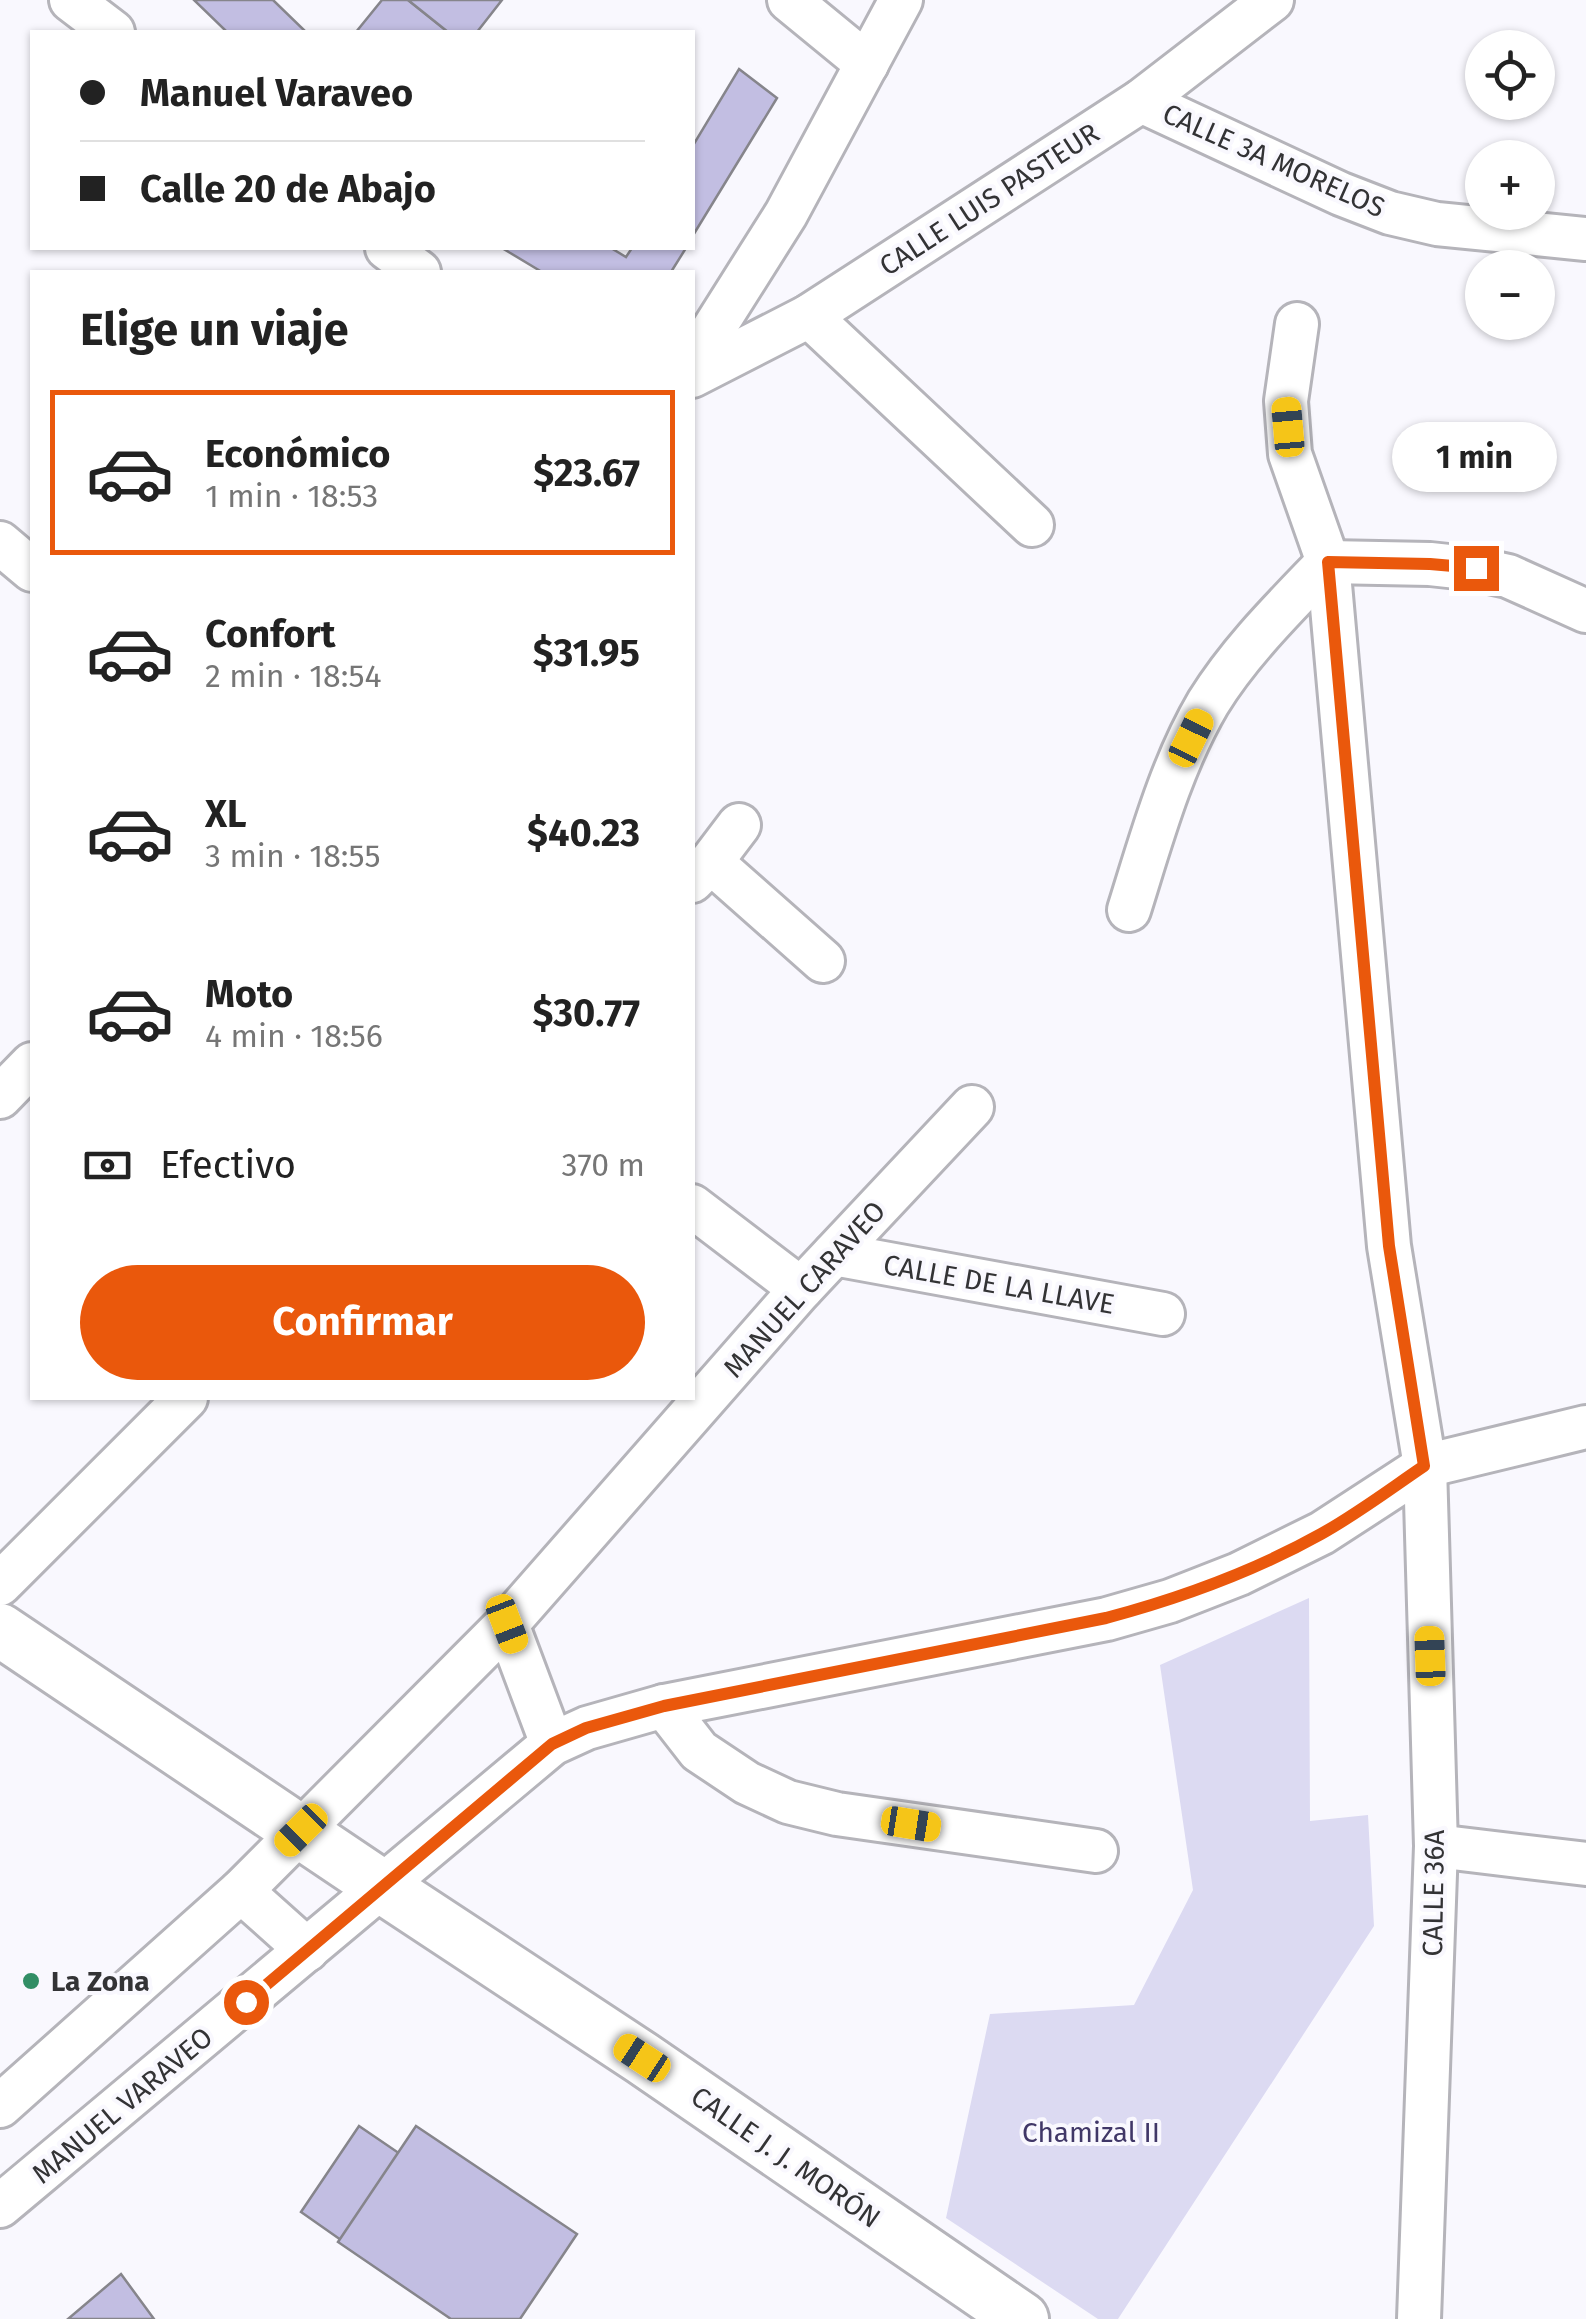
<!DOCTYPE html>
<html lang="es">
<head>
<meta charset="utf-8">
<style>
	:root { --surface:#fff; --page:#f2f2f2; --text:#222; --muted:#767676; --line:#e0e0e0; --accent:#ea580c }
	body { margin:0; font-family:"Fira Sans",sans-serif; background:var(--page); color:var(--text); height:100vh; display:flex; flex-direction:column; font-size:38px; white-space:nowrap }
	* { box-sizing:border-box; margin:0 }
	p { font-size:32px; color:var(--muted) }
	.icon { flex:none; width:55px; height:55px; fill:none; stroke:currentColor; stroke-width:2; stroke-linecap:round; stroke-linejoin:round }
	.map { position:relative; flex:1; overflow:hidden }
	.side { position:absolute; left:30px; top:270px; width:665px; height:1130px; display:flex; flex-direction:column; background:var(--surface); border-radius:0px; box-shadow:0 2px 8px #0004 }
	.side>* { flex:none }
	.banner { position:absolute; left:30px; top:30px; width:665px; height:220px; border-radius:0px; box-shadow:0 2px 8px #0004; display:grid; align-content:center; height:220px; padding:0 50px; background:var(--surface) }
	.buttons { position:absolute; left:1465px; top:30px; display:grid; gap:20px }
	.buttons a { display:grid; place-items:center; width:90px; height:90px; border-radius:50%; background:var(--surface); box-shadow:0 2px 8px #0004; font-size:50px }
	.end { position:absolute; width:45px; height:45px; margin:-22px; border:12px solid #ea580c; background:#fff; box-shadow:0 0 0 5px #fff }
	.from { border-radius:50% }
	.bubble { position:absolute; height:70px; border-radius:35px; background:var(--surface); box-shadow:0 2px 8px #0004; font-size:32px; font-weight:700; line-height:70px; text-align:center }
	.car { position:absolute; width:30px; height:60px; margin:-30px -15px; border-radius:12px; box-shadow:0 0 8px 2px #0007; background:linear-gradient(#f5c518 24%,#345 0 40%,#f5c518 0 76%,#345 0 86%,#f5c518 0) }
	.banner b { display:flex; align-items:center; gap:35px; height:95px; font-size:38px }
	.banner b+b { border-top:2px solid var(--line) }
	.banner i { width:25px; height:25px; background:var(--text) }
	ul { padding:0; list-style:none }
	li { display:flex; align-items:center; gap:30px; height:165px; margin:0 20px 15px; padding:0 30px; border:5px solid transparent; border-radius:0px }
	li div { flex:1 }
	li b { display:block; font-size:38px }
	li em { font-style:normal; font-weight:700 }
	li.current { border-color:var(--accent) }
	li>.icon { width:90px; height:90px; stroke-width:1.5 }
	h2 { padding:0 50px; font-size:45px; line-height:120px }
	.pay { display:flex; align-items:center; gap:25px; height:110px; padding:0 50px; font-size:38px }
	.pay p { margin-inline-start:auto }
	.action { display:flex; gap:20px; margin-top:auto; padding:20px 50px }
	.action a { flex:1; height:115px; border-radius:60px; background:var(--accent); color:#fff; font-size:40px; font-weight:700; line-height:115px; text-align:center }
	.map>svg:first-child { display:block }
</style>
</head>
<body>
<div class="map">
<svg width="1586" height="2319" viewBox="0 0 1586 2319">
	<rect width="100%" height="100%" fill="#f9f8fe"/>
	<!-- green -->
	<path fill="#dcdaf2" d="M1309 1598 1310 1821 1368 1815 1374 1926 1118 2319H1098L946 2218 990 2014 1134 2005 1193 1890 1160 1665Z"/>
	<!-- building -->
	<g fill="#c2bee2" stroke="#86858b" stroke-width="2.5">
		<path d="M194 0H273L306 32H227Z"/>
		<path d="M382 0H408L448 32H356Z"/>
		<path d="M408 0H502L477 32H448Z"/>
		<path d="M739 69 777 98 692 237V147Z"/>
		<path d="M502 248H611L626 257 632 248H686L671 272H542Z"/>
		<path d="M359 2126 409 2160 351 2247 301 2212Z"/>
		<path d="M416 2126 577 2234 520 2319H451L338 2242Z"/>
		<path d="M121 2274 154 2319H68Z"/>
	</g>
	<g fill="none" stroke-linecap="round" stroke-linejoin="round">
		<!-- minor casing -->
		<g stroke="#b5b4ba" stroke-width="48">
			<g id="minor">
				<path d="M71 0 113 32"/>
				<path d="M789 0 867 64"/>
				<path d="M1141 101 1341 194 1390 213 1437 224 1586 239"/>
				<path d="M387 248 419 272"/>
				<path d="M809 316 1032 525"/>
				<path d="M1297 324 1286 401 1290 454 1328 562 1389 1246 1425 1466 1436 1846 1419 2319"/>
				<path d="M692 363 786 214 901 0"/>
				<path d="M692 376 809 316 1141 101 1272 0"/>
				<path d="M0 543 32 570"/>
				<path d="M711 862 823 961"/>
				<path d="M692 881 711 862 739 825"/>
				<path d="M1129 910C1151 840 1171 766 1208 703 1240 651 1286 606 1328 562L1430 564 1476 569 1508 576 1586 611"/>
				<path d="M0 1097 32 1064"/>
				<path d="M692 1206 801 1289"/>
				<path d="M834 1254 1163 1314"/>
				<path d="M0 1584 186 1398"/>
				<path d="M507 1624 552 1744"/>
				<path d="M664 1706 699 1751 747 1783 788 1802 837 1814 1096 1851"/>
				<path d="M1436 1846 1586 1864"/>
				<path d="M241 1891 307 1950"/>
				<path d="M0 2106 241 1891 507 1624 801 1289 972 1107"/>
				<path d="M0 2206 552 1744 587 1728 664 1706 1107 1619 1170 1601 1239 1574 1322 1533 1425 1466 1586 1427"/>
			</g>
		</g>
		<!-- major casing -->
		<g stroke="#b5b4ba" stroke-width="58">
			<path id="major" d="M0 1630 381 1886 642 2058 1022 2319"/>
		</g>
		<!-- minor -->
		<use href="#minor" stroke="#fff" stroke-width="42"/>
		<!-- major -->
		<use href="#major" stroke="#fff" stroke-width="52"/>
	</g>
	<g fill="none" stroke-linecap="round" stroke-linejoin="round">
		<!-- route -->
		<path stroke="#ea580c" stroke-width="12" d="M246 2002 552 1744 586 1728 664 1706 1106 1618C1181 1598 1253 1572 1321 1534 1357 1514 1390 1489 1424 1466L1389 1246 1328 562 1430 564 1476 568"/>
	</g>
	<!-- markers -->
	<circle fill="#328e65" stroke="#f9f8fe" stroke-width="4" cx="31" cy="1981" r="10"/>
	<g text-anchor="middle" stroke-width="8" stroke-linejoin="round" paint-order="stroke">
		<!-- street labels -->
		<g font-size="28" fill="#333335" stroke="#f9f8fe">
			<text transform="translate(1274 160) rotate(24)" y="10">CALLE 3A MORELOS</text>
			<text transform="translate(989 199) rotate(-33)" y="10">CALLE LUIS PASTEUR</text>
			<text transform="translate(999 1284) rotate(10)" y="10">CALLE DE LA LLAVE</text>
			<text transform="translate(804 1289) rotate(-48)" y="10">MANUEL CARAVEO</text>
			<text transform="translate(1433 1893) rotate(-89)" y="10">CALLE 36A</text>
			<text transform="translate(122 2105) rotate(-40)" y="10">MANUEL VARAVEO</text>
			<text transform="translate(786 2157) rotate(35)" y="10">CALLE J. J. MORÓN</text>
		</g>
		<!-- poi labels -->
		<g font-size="28" font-weight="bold" fill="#333335" stroke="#f9f8fe" text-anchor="start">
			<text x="51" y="1991">La Zona</text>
		</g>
		<!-- park labels -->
		<g font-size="28" fill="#403767" stroke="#f9f8fe">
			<text x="1091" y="2142">Chamizal II</text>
		</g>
	</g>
</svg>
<div class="buttons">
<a><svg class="icon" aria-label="locate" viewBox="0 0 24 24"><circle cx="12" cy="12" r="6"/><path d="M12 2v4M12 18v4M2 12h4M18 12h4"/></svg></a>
<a>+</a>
<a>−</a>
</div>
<i class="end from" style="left:246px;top:2002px"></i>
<i class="end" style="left:1476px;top:568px"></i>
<div class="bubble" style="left:1392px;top:422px;width:165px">1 min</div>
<i class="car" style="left:1288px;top:427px;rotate:355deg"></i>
<i class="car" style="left:1191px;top:738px;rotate:26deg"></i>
<i class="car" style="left:507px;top:1624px;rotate:159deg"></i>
<i class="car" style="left:1430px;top:1656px;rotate:358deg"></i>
<i class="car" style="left:911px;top:1824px;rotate:99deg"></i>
<i class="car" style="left:301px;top:1830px;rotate:225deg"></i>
<i class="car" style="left:642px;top:2058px;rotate:303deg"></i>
<div class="banner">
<b><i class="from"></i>Manuel Varaveo</b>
<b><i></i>Calle 20 de Abajo</b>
</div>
<section class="side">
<h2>Elige un viaje</h2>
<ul>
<li class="current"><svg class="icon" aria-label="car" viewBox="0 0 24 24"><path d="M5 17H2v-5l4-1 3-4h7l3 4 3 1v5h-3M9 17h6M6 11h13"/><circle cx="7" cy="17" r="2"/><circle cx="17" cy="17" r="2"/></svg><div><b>Económico</b><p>1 min · 18:53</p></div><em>$23.67</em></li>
<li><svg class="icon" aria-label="car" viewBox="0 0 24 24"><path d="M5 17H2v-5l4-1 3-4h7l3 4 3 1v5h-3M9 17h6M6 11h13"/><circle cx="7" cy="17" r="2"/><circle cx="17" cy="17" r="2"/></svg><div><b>Confort</b><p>2 min · 18:54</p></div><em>$31.95</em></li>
<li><svg class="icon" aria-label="car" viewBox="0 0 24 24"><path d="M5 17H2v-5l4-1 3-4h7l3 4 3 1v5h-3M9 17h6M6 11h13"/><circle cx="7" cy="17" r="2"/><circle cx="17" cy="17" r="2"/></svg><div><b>XL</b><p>3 min · 18:55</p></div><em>$40.23</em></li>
<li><svg class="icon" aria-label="car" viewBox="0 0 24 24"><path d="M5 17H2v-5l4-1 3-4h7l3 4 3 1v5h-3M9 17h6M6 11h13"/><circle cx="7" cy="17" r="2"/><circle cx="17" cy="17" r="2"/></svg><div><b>Moto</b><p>4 min · 18:56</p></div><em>$30.77</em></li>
</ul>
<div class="pay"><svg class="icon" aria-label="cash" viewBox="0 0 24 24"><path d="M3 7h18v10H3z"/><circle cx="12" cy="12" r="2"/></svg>Efectivo<p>370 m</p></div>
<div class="action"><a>Confirmar</a></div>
</section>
</div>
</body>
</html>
